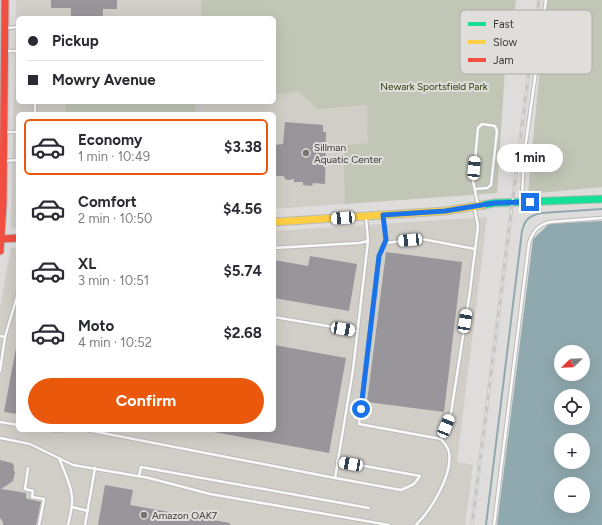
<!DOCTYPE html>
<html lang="en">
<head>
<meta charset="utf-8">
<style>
	:root { --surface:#fff; --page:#f7f7f7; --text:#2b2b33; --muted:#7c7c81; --line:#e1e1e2; --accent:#ea580c }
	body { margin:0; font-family:Figtree,sans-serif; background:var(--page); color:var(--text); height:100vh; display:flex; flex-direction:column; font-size:15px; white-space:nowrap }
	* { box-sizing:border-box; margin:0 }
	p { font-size:13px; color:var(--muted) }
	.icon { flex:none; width:22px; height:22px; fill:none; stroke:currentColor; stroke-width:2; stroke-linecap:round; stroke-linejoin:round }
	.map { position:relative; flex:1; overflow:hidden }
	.panel { position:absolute; left:16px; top:112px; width:260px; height:320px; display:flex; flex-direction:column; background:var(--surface); border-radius:6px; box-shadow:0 4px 16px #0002 }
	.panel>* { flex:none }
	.top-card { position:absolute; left:16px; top:16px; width:260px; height:88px; border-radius:6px; box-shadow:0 4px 16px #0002; display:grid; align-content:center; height:88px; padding:0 12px; background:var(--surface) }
	.needle { width:26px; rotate:247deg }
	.fabs { position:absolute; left:554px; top:345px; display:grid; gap:8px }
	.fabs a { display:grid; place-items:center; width:36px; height:36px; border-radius:50%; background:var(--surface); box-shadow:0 4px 16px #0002; font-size:20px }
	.end { position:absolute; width:18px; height:18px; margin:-9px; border:5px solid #1a73e8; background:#fff; box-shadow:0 0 0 2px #fff }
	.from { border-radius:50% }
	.bubble { position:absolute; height:28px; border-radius:14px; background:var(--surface); box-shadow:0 4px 16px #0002; font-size:13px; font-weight:700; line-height:28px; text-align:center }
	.car { position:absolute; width:12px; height:24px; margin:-12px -6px; border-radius:5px; box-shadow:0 0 3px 1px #0007; background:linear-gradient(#fff 24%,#345 0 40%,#fff 0 76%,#345 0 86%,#fff 0) }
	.top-card b { display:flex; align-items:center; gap:14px; height:38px; font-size:15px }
	.top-card b+b { border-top:1px solid var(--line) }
	.top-card i { width:10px; height:10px; background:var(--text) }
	ul { padding:7px 0 0; list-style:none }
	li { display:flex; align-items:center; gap:12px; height:56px; margin:0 8px 6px; padding:0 4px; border:2px solid transparent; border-radius:6px }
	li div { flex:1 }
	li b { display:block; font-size:15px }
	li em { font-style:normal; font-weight:700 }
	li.selected { border-color:var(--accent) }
	li>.icon { width:36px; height:36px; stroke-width:1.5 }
	.primary-button { display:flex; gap:8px; margin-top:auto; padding:8px 12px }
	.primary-button a { flex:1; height:46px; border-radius:24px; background:var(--accent); color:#fff; font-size:16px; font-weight:700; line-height:46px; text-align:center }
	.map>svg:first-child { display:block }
</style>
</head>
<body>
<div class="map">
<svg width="602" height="525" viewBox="0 0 602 525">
	<rect width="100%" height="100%" fill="#dedddb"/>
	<!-- built -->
	<g fill="#d1cec8">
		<path d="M16 0H201V18H18V102H274V26L509 10 497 193 274 209V114H18V228L11 229Z"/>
		<path d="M487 217 457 462 473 465 465 525H0V307L11 248H18V430H274V231Z"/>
	</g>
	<!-- green -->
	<g fill="#c1c6b7">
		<path d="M201 0H516L514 17H508L497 193 345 204 343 146 368 143 367 105 318 109 299 92 274 94V18H201Z"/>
		<path d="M548 0H602V187L528 194 545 13Z"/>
		<path d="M65 102H195L196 114H66Z"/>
	</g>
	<!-- water -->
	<path fill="#90a9af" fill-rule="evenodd" d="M602 221V525H497L533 239 549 224ZM561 352H583V374H561ZM561 396H583V418H561ZM561 440H583V462H561ZM561 484H583V506H561Z"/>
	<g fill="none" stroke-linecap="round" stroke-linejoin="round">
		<!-- stream -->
		<path stroke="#90a9af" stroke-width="2" d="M486 525 522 231C525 219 530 215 542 213L602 209"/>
	</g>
	<!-- building -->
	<g fill="#98969a">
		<path d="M51 0H117V9H103V17H71V8H51Z"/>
		<path d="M285 122 323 125V132H326L325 184 313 183 312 186 303 185V182H294V179L288 180 285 179 284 176H274V145L283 144Z"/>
		<path d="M386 252 462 262 444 412 367 402Z"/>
		<path d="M310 256 357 264 349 311 274 298V260L308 266Z"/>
		<path d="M274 345 346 358 329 453 214 432V430H274Z"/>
		<path d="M16 348 18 349V414L4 412Z"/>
		<path d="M0 460 12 463 14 466V471L15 472 13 481 1 489 26 493V498L28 499 41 502 36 525H3V522L0 518Z"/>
		<path d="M105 485 133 490 130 505 230 523V525H98Z"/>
	</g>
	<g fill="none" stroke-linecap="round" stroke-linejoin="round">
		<!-- lane casing -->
		<g stroke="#bbbbb9" stroke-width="4.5">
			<g id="lane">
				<path d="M7 28 18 27"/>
				<path d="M5 51H18"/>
				<path d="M35 114V102"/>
				<path d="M4 132H18"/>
				<path d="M5 161 18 160"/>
				<path d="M475 189 487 188 491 185 497 131 495 126 482 124 478 128 473 181 478 205"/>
				<path d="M522 200 524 156 546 0"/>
				<path d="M383 216 386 240 379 256 359 424 441 439 451 413 470 291 478 226 474 206"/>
				<path d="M366 218 368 241"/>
				<path d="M385 243 422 239 475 249"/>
				<path d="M274 317 357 331"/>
				<path d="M0 336 5 337"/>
				<path d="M0 371 5 337 18 293"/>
				<path d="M0 422 18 425"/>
				<path d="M50 430 58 431 65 430"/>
				<path d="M87 430 335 478 353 370 368 241 359 243 274 248"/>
				<path d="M0 438 30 444 73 465 149 478 210 494 389 525"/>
				<path d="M59 458C64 471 71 484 72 497 73 506 70 516 68 525"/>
				<path d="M28 468 25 489 33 491 32 497 44 499 39 525"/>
				<path d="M139 476 141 467 369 508"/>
				<path d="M335 478 401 490 414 484 420 476 337 461"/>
				<path d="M72 507 88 511"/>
				<path d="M85 525 95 468"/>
				<path d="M416 525C431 510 453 475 449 452 448 447 444 443 441 439"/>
				<path d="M494 525 529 243C533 231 538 225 550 222L602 218"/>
			</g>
		</g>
		<!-- fast casing -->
		<g stroke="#bbbbb9" stroke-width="9">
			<path id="fast" d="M483 205 494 203 602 199"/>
		</g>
		<!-- slow casing -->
		<g stroke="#bbbbb9" stroke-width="9">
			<g id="slow">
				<path d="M274 222 445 211 483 205"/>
				<path d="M0 238 1 239"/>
			</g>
		</g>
		<!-- jam casing -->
		<g stroke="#bbbbb9" stroke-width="9">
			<g id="jam">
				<path d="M1 239 18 238"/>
				<path d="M0 251 3 204 5 0"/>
			</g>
		</g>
		<!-- lane -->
		<use href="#lane" stroke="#fafafa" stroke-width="2.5"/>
		<!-- fast -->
		<use href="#fast" stroke="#16e098" stroke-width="7"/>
		<!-- slow -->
		<use href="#slow" stroke="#ffcf43" stroke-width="7"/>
		<!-- jam -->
		<use href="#jam" stroke="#f24e42" stroke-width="7"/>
		<!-- rail casing -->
		<g stroke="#c8c7c7" stroke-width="3.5">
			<path id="rail" d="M472 525 528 78 539 0"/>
		</g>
		<!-- rail -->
		<use href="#rail" stroke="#dfdeda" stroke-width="2" stroke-dasharray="6" stroke-linecap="butt"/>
	</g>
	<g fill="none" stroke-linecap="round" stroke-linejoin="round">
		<!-- route -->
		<path stroke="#1a73e8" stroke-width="5" d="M361 409 379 256 386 240 383 215 445 211 494 203 530 202"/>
	</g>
	<!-- markers -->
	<g fill="#737270" stroke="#dfdeda" stroke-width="1.5">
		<circle cx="306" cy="153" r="4"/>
		<circle cx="144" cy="515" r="4"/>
	</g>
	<g text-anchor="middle" stroke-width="4" stroke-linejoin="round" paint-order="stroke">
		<!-- park labels -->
		<g font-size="10" fill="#2f3b08" stroke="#dfdeda">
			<text x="434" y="90">Newark Sportsfield Park</text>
		</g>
		<!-- poi labels -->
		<g font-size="10" fill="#393837" stroke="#dfdeda" text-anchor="start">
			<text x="314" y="151">Sillman<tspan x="314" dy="12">Aquatic Center</tspan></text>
			<text x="152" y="519">Amazon OAK7</text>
		</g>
	</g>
	<!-- legend -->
	<rect x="460" y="10" width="132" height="64" rx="6" fill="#dfdeda" stroke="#adaca9" stroke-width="1"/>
	<rect x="468" y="22" width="18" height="4" fill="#16e098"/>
	<rect x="468" y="40" width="18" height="4" fill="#ffcf43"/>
	<rect x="468" y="58" width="18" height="4" fill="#f24e42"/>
	<g font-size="11" fill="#393837">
		<text x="493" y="28">Fast</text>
		<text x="493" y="46">Slow</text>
		<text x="493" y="64">Jam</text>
	</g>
</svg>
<div class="fabs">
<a><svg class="needle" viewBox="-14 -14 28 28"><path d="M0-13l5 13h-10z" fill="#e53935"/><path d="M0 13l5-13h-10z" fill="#7c7c81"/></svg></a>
<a><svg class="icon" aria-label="locate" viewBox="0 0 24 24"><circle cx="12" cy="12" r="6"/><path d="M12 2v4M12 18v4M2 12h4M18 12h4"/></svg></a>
<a>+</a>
<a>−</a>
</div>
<i class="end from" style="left:361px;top:409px"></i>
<i class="end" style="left:530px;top:202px"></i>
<div class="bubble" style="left:497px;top:144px;width:66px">1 min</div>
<i class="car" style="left:474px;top:168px;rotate:5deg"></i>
<i class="car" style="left:343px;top:218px;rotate:266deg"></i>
<i class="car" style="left:410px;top:240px;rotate:265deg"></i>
<i class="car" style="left:465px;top:321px;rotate:9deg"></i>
<i class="car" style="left:343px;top:329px;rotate:100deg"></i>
<i class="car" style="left:446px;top:426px;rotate:22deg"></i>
<i class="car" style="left:351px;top:464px;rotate:280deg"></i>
<div class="top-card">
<b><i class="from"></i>Pickup</b>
<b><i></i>Mowry Avenue</b>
</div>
<section class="panel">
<ul>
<li class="selected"><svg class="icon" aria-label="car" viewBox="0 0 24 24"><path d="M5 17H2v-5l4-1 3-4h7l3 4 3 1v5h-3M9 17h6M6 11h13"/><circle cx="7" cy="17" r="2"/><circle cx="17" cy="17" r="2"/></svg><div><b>Economy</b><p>1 min · 10:49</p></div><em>$3.38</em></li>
<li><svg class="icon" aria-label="car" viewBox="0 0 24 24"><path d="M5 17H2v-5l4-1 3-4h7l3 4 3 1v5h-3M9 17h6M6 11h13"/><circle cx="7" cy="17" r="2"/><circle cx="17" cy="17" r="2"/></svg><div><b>Comfort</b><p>2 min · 10:50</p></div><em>$4.56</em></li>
<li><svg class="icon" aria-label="car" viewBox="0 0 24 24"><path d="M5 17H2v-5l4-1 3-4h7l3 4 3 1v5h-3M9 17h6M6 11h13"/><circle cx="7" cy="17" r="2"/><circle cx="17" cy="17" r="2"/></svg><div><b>XL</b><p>3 min · 10:51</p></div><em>$5.74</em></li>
<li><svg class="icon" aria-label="car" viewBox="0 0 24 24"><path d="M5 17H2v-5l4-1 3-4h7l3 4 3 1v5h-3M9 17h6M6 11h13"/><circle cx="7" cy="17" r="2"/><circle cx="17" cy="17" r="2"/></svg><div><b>Moto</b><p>4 min · 10:52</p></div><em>$2.68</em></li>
</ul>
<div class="primary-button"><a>Confirm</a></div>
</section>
</div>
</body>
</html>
